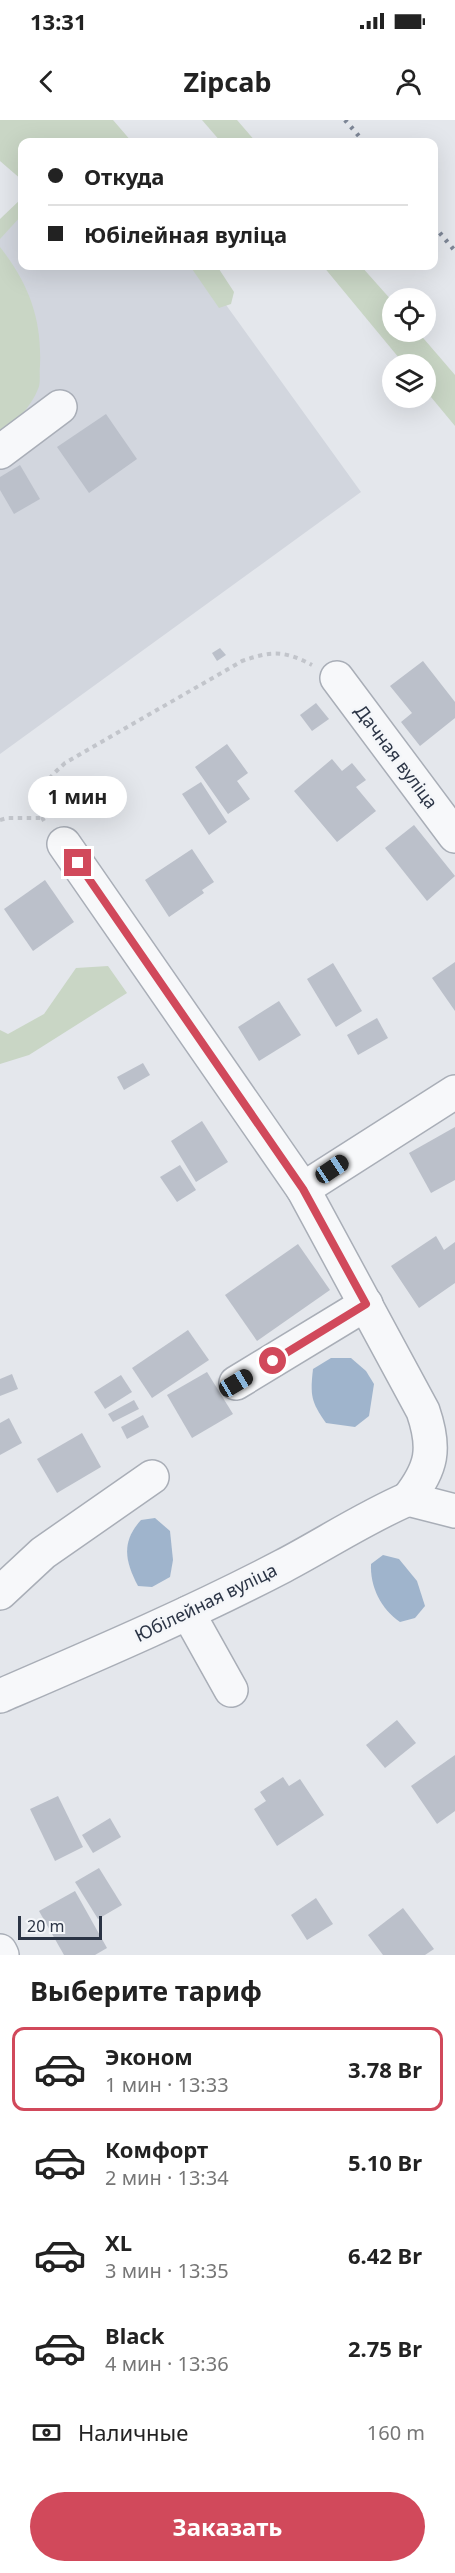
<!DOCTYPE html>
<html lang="ru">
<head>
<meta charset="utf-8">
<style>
	:root { --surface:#fff; --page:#f6f6f6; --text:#222; --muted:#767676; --line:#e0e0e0; --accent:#d1495b }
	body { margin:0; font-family:"Noto Sans",sans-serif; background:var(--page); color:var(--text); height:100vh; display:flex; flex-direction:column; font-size:22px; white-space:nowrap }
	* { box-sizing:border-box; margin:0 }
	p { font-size:20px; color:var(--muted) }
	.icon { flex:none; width:33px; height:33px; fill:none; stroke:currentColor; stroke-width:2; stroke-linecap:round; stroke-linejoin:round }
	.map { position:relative; height:1835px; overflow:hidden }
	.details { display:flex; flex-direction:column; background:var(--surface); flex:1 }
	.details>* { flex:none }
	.top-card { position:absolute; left:18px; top:18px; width:420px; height:132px; border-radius:12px; box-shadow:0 6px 24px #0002; display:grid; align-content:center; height:132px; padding:0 30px; background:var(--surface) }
	.fabs { position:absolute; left:382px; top:168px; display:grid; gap:12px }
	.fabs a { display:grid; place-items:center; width:54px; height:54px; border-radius:50%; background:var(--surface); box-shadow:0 6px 24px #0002; font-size:30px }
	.scale { position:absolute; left:18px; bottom:15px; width:84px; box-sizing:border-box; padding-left:6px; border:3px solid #2b3445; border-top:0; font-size:16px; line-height:21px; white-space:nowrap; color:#2b3445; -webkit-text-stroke:4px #f4f6f9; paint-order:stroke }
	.end { position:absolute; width:27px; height:27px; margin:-14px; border:8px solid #d1495b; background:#fff; box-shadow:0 0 0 3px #fff }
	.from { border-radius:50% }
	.bubble { position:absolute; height:42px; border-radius:21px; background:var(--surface); box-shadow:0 6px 24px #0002; font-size:20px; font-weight:700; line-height:42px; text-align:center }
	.car { position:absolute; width:18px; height:36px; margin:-18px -9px; border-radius:8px; box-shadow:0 0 4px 2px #0007; background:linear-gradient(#222 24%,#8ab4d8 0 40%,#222 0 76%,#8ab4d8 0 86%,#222 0) }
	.top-card b { display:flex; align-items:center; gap:21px; height:57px; font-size:22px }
	.top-card b+b { border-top:2px solid var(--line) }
	.top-card i { width:15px; height:15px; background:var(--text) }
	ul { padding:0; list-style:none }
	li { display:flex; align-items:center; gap:18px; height:84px; margin:0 12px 9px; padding:0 18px; border:3px solid transparent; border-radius:12px }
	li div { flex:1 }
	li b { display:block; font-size:22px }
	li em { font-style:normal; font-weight:700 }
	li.current { border-color:var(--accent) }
	li>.icon { width:54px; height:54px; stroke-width:1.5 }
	h2 { padding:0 30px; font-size:27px; line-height:72px }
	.pay { display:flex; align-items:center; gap:15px; height:66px; padding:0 30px; font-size:22px }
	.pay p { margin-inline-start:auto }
	.primary-button { display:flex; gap:12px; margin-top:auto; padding:12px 30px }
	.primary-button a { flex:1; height:69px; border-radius:36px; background:var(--accent); color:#fff; font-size:24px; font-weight:700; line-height:69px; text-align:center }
	.status { display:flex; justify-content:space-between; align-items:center; height:42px; padding:0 30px; background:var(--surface); direction:ltr }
	.status svg { height:16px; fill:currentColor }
	header { display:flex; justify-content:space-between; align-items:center; height:78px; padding:0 30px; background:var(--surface); font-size:27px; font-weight:700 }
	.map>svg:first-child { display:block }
</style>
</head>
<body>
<div class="status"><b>13:31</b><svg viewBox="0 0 49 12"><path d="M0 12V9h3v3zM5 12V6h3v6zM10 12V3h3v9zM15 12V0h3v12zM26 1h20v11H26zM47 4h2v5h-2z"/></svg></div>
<header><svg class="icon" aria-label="back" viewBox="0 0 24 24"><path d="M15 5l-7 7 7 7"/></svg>Zipcab<svg class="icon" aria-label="person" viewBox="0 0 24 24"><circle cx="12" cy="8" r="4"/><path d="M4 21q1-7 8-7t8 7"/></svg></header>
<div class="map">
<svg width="455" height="1835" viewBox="0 0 455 1835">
	<rect width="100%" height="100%" fill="#e4e7ec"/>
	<!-- built -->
	<path fill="#d2d6de" d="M22 84V146H198L361 372 0 634V101Z"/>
	<!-- green -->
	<g fill="#c9d6c5">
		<path d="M0 0H113L132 22H22V60L0 41Z"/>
		<path d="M202 0H237L256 22H221Z"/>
		<path d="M22 78V95L0 119V99Z"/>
		<path d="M0 127C29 164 42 199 40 246 39 253 41 263 38 269 31 287 15 303 0 315Z"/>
		<path d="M190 146H217L234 172 231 184 219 188Z"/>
		<path d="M323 146H361L393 182V212H418L455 255V306L426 271V244H404Z"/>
		<path d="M108 846 127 873 29 935 0 944V910L8 914 44 894 76 848Z"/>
	</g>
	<!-- water -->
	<g fill="#9fb4cc">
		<path d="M331 1238H351L366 1251 374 1264 369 1296 355 1307 326 1303C311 1282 310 1275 313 1249Z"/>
		<path d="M155 1398 170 1411 173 1440 170 1457 152 1467 138 1466C125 1441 121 1422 141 1400Z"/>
		<path d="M383 1435 399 1439 417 1461 425 1486 415 1498 400 1502C381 1489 370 1467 371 1444Z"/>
	</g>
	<!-- building -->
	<g fill="#bbc0ca">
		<path d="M106 294 137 339 89 373 57 327Z"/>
		<path d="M20 345 40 379 14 394 0 370V357Z"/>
		<path d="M220 528 226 535 217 541 212 533Z"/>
		<path d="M423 541 455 582V598L420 626 401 602 412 593 390 566Z"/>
		<path d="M316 583 329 599 312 611 300 595Z"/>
		<path d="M227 624 248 653 237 661 250 679 228 694 195 647Z"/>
		<path d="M332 639 342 651 352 643 366 660 356 667 376 691 337 722 294 671Z"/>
		<path d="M201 662 227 702 209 715 182 674Z"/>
		<path d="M414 705 455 756 427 781 385 728Z"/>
		<path d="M192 729 214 762 202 770 204 773 169 797 145 760Z"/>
		<path d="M45 760 74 802 33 831 4 789Z"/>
		<path d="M455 842V891L432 858Z"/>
		<path d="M333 843 362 891 336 907 307 859Z"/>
		<path d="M279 881 301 915 259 941 238 907Z"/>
		<path d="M377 898 388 918 358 935 347 915Z"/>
		<path d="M143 943 150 955 124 970 117 957Z"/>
		<path d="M202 1001 228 1042 196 1062 171 1021Z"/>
		<path d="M455 1007V1060L431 1073 409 1033Z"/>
		<path d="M180 1045 196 1070 177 1082 160 1057Z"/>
		<path d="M436 1116 444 1130 455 1122V1163L419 1188 391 1146Z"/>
		<path d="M298 1124 330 1170 257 1221 225 1175Z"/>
		<path d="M188 1210 209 1240 152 1278 132 1248Z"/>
		<path d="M207 1252 233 1294 192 1318 167 1275Z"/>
		<path d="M12 1254 18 1269 0 1276V1259Z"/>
		<path d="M121 1255 132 1272 105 1289 94 1272Z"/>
		<path d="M134 1280 139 1289 113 1302 108 1294Z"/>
		<path d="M143 1295 149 1307 127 1319 121 1307Z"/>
		<path d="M9 1298 22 1323 0 1335V1303Z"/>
		<path d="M82 1313 101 1347 57 1373 37 1339Z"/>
		<path d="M397 1600 416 1623 385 1648 366 1625Z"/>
		<path d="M455 1635V1691L437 1704 411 1666Z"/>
		<path d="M283 1657 289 1666 300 1659 324 1695 277 1726 254 1689 266 1681 260 1672Z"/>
		<path d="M58 1676 83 1727 55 1741 30 1689Z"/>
		<path d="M110 1698 121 1717 93 1733 82 1715Z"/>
		<path d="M99 1748 122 1785 98 1799 75 1762Z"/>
		<path d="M75 1771 107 1828 95 1835H64L39 1791Z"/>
		<path d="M316 1778 333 1804 307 1820 291 1795Z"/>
		<path d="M403 1788 434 1829 425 1835H383L368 1815Z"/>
	</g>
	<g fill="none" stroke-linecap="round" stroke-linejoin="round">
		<!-- minor casing -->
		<g stroke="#a9aeb7" stroke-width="36">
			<g id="minor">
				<path d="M0 332 60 287"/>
				<path d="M337 558 455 716"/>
				<path d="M64 724 303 1069 423 1291C436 1329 432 1348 408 1379L455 1391"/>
				<path d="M303 1069 455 972"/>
				<path d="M236 1263 366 1184"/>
				<path d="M0 1473 43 1433 152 1357"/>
				<path d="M188 1493 231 1570"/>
				<path d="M0 1576C95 1535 191 1494 283 1446 325 1424 364 1398 408 1379"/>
				<path d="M0 1831 2 1835"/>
			</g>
		</g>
		<!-- path -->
		<g stroke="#c2c5cb" stroke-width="4" stroke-dasharray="4.5 4.5" stroke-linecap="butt">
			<path d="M0 700 7 698H41"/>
			<path d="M44 701C41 696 41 693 41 687 39 666 50 657 65 643L242 541C271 531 284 530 312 545"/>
		</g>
		<!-- minor -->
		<use href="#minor" stroke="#f7f8fa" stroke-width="33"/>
		<!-- rail -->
		<g stroke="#7d8696" stroke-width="4.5" stroke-dasharray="3 6" stroke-linecap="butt">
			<path d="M345 0 364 22"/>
			<path d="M434 106 455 131"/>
		</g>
	</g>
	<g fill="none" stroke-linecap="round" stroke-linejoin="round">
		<!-- route -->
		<path stroke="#d1495b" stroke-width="8" d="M78 743 303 1069 366 1184 273 1241"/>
	</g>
	<g text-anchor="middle" stroke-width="5" stroke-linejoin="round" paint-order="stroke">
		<!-- street labels -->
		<g font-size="18" fill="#2b3445" stroke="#f4f6f9">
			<text transform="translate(396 637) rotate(53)" y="6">Дачная вуліца</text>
			<text transform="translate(206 1483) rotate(-26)" y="6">Юбілейная вуліца</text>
		</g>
	</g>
</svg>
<div class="fabs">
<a><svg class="icon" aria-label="locate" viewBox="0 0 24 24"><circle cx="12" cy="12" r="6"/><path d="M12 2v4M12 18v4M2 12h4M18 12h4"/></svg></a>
<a><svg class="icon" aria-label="layers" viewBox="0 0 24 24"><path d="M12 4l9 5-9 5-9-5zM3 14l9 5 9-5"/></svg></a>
</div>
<div class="scale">20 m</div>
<i class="end from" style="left:273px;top:1241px"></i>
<i class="end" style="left:78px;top:743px"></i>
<div class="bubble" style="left:28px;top:656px;width:99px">1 мин</div>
<i class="car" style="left:332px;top:1049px;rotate:56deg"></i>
<i class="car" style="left:236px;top:1263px;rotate:59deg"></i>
<div class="top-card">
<b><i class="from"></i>Откуда</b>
<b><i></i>Юбілейная вуліца</b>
</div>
</div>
<section class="details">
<h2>Выберите тариф</h2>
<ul>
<li class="current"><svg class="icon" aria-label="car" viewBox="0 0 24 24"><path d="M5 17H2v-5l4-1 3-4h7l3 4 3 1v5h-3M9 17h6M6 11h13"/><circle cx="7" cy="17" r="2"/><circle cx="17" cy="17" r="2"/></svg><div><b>Эконом</b><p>1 мин · 13:33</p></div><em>3.78 Br</em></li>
<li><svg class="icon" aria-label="car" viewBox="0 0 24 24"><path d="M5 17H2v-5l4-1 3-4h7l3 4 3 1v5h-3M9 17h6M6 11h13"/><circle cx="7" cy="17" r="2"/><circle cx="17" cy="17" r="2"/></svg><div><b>Комфорт</b><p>2 мин · 13:34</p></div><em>5.10 Br</em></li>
<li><svg class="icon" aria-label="car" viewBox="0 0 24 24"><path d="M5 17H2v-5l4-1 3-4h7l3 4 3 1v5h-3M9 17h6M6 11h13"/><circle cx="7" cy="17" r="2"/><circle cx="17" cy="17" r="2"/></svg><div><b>XL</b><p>3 мин · 13:35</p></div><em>6.42 Br</em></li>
<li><svg class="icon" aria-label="car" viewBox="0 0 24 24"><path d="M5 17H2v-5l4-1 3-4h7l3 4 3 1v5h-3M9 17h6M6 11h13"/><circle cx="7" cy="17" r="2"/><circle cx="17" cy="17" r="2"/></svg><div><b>Black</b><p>4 мин · 13:36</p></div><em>2.75 Br</em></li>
</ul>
<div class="pay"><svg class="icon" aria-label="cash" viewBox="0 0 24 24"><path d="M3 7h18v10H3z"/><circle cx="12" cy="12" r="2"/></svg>Наличные<p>160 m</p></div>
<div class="primary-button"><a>Заказать</a></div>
</section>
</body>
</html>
